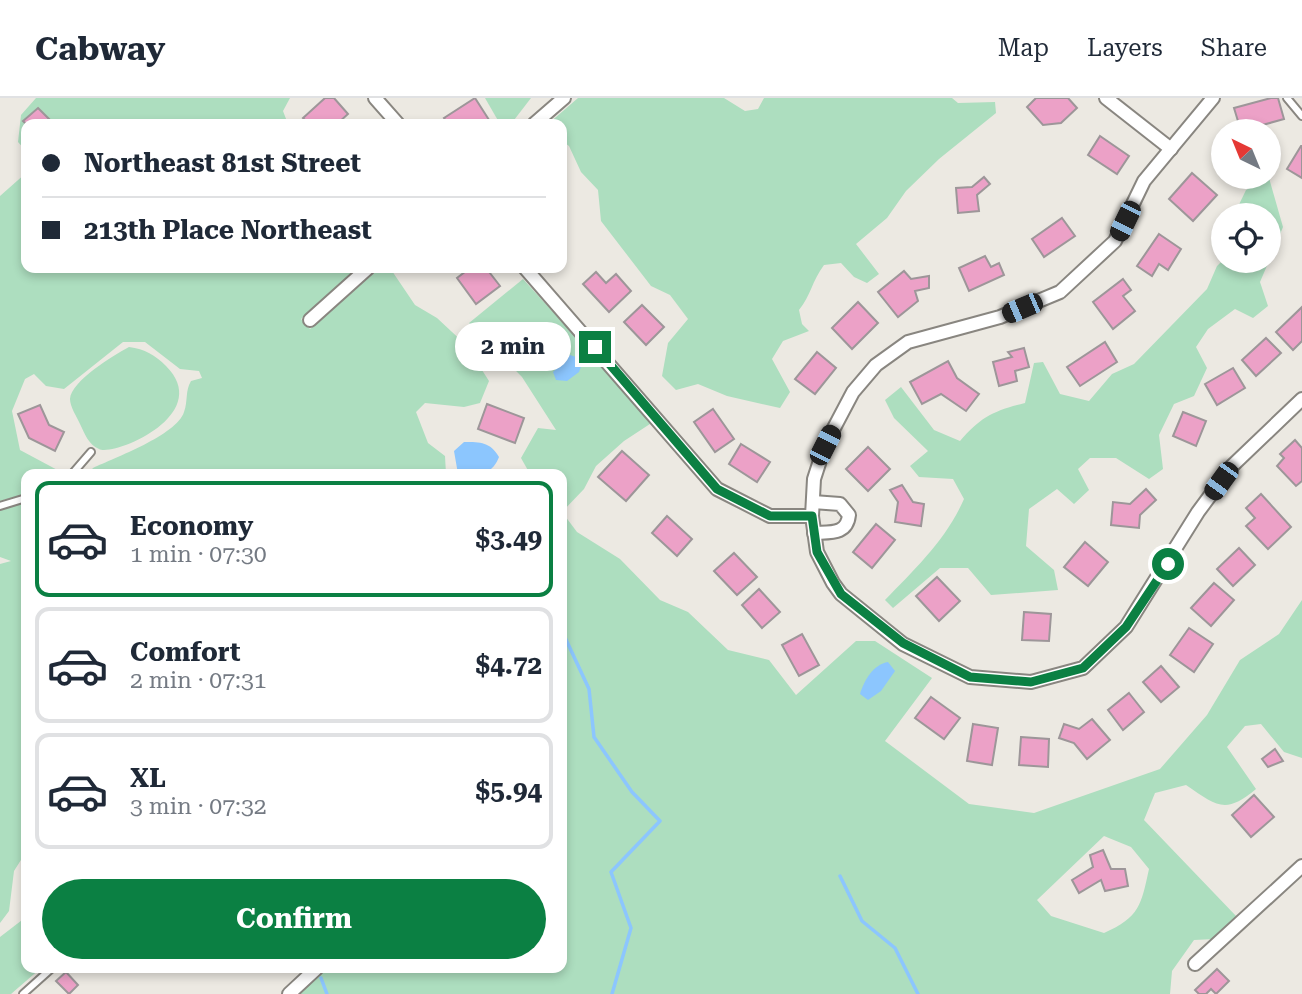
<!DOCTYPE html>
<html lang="en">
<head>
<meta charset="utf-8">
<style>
	:root { --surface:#fff; --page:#f6f6f7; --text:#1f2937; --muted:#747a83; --line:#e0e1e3; --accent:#0b8043 }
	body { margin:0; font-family:"Roboto Serif",serif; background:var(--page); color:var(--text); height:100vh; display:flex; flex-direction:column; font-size:26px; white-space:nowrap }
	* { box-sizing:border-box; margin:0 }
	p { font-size:23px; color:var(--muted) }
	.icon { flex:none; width:38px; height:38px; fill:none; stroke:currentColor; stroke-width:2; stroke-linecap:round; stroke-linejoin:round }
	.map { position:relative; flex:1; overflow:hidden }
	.panel { position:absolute; left:21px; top:371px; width:546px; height:504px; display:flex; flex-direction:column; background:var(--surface); border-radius:14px; box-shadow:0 4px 10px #0003 }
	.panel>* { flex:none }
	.top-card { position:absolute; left:21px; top:21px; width:546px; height:154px; border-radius:14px; box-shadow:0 4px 10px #0003; display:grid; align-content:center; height:154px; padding:0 21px; background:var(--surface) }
	.needle { width:46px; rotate:317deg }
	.tools { position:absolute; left:1211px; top:21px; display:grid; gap:14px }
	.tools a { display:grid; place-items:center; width:70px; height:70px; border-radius:50%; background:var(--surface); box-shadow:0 4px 10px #0003; font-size:35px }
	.end { position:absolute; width:32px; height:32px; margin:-16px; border:9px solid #0b8043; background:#fff; box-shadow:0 0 0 4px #fff }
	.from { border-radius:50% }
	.bubble { position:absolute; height:49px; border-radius:24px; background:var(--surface); box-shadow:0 4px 10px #0003; font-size:23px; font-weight:700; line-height:49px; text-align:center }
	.car { position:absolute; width:21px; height:42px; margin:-21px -10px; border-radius:9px; box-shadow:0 0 5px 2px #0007; background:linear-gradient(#222 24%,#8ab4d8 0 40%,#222 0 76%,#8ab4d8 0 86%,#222 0) }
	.top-card b { display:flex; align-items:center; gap:24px; height:66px; font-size:26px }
	.top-card b+b { border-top:2px solid var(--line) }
	.top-card i { width:18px; height:18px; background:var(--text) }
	ul { padding:12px 0 0; list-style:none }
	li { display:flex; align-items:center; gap:21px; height:116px; margin:0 14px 10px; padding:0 7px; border:4px solid var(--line); border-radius:14px }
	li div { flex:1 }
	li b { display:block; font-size:26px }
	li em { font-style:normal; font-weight:700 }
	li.active { border-color:var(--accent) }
	li>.icon { width:63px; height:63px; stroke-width:1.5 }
	.cta { display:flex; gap:14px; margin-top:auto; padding:14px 21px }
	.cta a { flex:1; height:80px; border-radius:42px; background:var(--accent); color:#fff; font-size:28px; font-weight:700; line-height:80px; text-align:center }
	header { display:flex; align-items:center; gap:42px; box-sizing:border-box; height:98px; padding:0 35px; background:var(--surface); border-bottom:2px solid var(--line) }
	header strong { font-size:33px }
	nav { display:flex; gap:38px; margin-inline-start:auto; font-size:24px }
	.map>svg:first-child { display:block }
</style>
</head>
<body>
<header>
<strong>Cabway</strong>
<nav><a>Map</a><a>Layers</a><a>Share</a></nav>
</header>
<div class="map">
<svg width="1302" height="896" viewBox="0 0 1302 896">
	<rect width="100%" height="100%" fill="#ece9e2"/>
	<!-- green -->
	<g fill="#addebf" fill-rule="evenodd">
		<path d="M36 0H290L283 13 288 26H26V53L18 44 21 17Z"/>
		<path d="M485 0H531L511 26H500Z"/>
		<path d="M578 0H724L745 13 758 11 764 0H952L958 5 995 4 996 15 939 61 906 93 887 120 856 146 879 176 867 185 854 179 841 165 824 167C812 183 811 197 799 212L802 226 809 233 783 243 772 261 790 294 780 310 727 298 698 286 676 292 662 278 668 245 688 221 670 197 651 188 601 123 598 92 581 74 569 48 562 43V26H548Z"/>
		<path d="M26 75V170H359L301 221 310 231 380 170H390L415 207 437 220 466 247 489 283 480 305 464 309 425 305 416 314 428 345 445 358 446 376H88L93 370C114 360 177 337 184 314 188 303 185 293 191 283L202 280 199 273 180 271 145 244H123L64 291 46 288 34 276 25 281 12 313 20 352 63 375 26 376V396L0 403V98Z"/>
		<path d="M1269 80 1283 129 1269 163V117H1234L1246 92Z"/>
		<path d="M1223 162 1269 163 1260 184 1268 208 1253 220 1235 211 1208 231 1196 249 1207 270 1194 298 1174 306 1159 337 1163 371 1149 381 1116 360H1090L1078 371 1089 392 1074 406 1057 391 1029 411 1026 448 1054 472 1058 492 991 497 968 470H940L893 510 885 502C915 471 946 442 964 401L953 381 919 379 910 368 928 353 894 320 885 302 901 289 934 332 960 343C981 319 993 313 1025 305L1034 265 1043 264 1060 296 1089 303 1112 276 1134 266 1207 191 1217 168Z"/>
		<path d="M523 181 653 324 624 343 596 368 584 391 562 414 577 434 620 461 660 502 688 514 728 552 769 562 796 597 856 543H875L932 580 885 643 969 706 1034 715 1160 671 1207 617 1240 562 1279 536 1302 502V660L1284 654 1261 626 1245 628 1227 649 1256 691C1225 717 1217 708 1186 687L1155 695 1144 722 1237 819 1215 841 1194 842 1172 873 1170 896H298L327 870H562V376H530L521 360 538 330 556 332 522 279 469 225ZM1104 738 1131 749 1149 771C1141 807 1140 819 1104 835L1051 818 1037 802Z"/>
		<path d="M129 249C145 251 155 257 166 268 215 317 113 359 99 351 88 346 85 336 80 326 77 319 70 309 70 301 71 283 114 257 129 249Z"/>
		<path d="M26 403V754L14 773 9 813 0 825V466L11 463 0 459V411Z"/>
		<path d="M26 819V870H41L11 896H0V839Z"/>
	</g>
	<!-- water -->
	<g fill="#8cc6fe">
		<path d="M570 257 579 260 582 266 579 274 567 283 556 282 553 274Z"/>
		<path d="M464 344C481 344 490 344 499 359 491 379 478 376 458 376L454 353Z"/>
		<path d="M888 564 895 573 881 593 868 602 860 596C864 582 874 566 888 564Z"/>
	</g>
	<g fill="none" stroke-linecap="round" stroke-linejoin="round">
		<!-- stream -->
		<g stroke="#8cc6fe" stroke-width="3.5">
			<path d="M562 533 589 591 594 639 632 694 660 723 611 774 631 830 612 896"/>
			<path d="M840 778 862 823 895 850 918 896"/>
			<path d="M321 880 327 896"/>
		</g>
	</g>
	<!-- building -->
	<g fill="#eca1c7" stroke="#9d9699" stroke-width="2">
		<path d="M325 0H334L348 16 337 26H309L303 20Z"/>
		<path d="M475 0 491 25 448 26 444 20Z"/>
		<path d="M1036 0H1068L1077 10 1061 25 1043 27 1027 9Z"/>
		<path d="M1271 0H1278L1284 21 1241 33 1234 10Z"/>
		<path d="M38 10 51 23 47 26H26L23 23Z"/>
		<path d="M1100 38 1129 58 1117 76 1088 57Z"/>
		<path d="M1301 48H1302V80L1287 71Z"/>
		<path d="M1192 75 1217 97 1193 123 1169 101Z"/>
		<path d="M984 79 990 86 977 97 979 113 958 115 956 90 972 89Z"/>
		<path d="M1062 120 1075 138 1044 159 1032 141Z"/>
		<path d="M1159 136 1181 151 1168 172 1159 166 1152 178 1137 168Z"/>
		<path d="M985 158 991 169 999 165 1004 177 969 193 959 170Z"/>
		<path d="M470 170H486L500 188 476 206 457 180Z"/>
		<path d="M904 173 911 181 929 178V190L915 193 918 203 898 219 878 194Z"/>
		<path d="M596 174 606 185 616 176 631 193 609 214 583 186Z"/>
		<path d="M1123 181 1131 192 1123 198 1135 213 1113 231 1093 204Z"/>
		<path d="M858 204 878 225 852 251 832 230Z"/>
		<path d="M642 207 664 229 646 247 624 224Z"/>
		<path d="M1302 209V243L1293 252 1276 234Z"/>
		<path d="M1266 240 1281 255 1256 278 1242 262Z"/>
		<path d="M1105 244 1117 264 1080 288 1067 269Z"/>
		<path d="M1024 250 1029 269 1015 273 1017 283 999 288 993 264 1012 259 1008 254Z"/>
		<path d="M817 254 836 270 815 296 795 281Z"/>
		<path d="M948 263 957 280 979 296 966 313 941 296 922 306 910 284Z"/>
		<path d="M1233 270 1245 290 1217 307 1205 286Z"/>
		<path d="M487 306 524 320 515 345 478 331Z"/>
		<path d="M40 307 49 327 64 334 55 353 29 340 18 316Z"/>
		<path d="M713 311 734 341 715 354 694 324Z"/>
		<path d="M1183 314 1206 323 1196 348 1173 338Z"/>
		<path d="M1295 342 1302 350V383L1296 388 1277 368 1284 360 1280 356Z"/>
		<path d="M741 346 770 364 757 384 729 366Z"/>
		<path d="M868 349 890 371 868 393 846 371Z"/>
		<path d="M622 353 649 377 626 403 598 379Z"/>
		<path d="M902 387 913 404 924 406 921 428 895 424 898 404 890 392Z"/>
		<path d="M1146 391 1156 402 1140 417 1139 430 1111 427 1113 404 1130 406Z"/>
		<path d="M1261 396 1291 429 1268 451 1246 428 1255 420 1246 410Z"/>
		<path d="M667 418 692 441 677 458 652 435Z"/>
		<path d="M876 426 895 442 872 470 853 454Z"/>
		<path d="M1085 444 1108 464 1088 488 1064 469Z"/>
		<path d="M1239 450 1255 467 1233 488 1217 471Z"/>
		<path d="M734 455 757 479 737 497 714 473Z"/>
		<path d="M937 479 960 503 939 523 916 498Z"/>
		<path d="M1214 485 1234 502 1211 528 1191 510Z"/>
		<path d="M759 491 780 514 762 530 742 507Z"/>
		<path d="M1024 514 1051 516 1049 543 1022 542Z"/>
		<path d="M1189 530 1213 546 1194 574 1170 557Z"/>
		<path d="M802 536 819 567 799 578 782 547Z"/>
		<path d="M1161 568 1179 589 1161 604 1143 584Z"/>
		<path d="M1129 595 1144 614 1123 632 1108 612Z"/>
		<path d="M931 599 960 620 944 641 915 620Z"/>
		<path d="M1092 621 1110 642 1087 661 1074 645 1059 640 1064 626 1079 631Z"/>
		<path d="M973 626 998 630 992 667 967 663Z"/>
		<path d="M1021 639 1049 641 1048 669 1019 667Z"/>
		<path d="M1275 651 1283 663 1268 669 1262 661Z"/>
		<path d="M1254 697 1274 719 1251 739 1232 717Z"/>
		<path d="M1103 752 1111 771H1125L1128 788 1105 793 1101 782 1079 795 1072 782 1093 769 1090 757Z"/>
		<path d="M1217 871 1229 883 1216 896 1211 891 1206 896H1199L1195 892Z"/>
		<path d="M66 874 78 887 69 896 56 883Z"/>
	</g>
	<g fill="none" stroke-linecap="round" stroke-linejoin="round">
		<!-- lane casing -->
		<g stroke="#898680" stroke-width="10">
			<g id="lane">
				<path d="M1287 0 1302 18"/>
				<path d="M72 376 91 354"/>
				<path d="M0 408 26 400"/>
				<path d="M23 896 52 870"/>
			</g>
		</g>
		<!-- street casing -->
		<g stroke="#898680" stroke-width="16">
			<g id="street">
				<path d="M375 0 398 26"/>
				<path d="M1106 0 1171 51"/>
				<path d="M534 26 564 0"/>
				<path d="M525 170 717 391 770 418H812L817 454 833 485 841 496 903 546 970 579 1031 584 1083 570 1126 529 1198 414 1232 368 1302 301"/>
				<path d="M310 222 368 170"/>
				<path d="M813 404 840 406 849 417C847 437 830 434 814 435"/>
				<path d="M812 418 814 381 825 347 853 294 876 267 908 244 1000 219 1060 194 1115 143 1144 83 1213 0"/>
				<path d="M1195 866 1302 768"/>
				<path d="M289 896 317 870"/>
			</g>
		</g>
		<!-- lane -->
		<use href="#lane" stroke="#fff" stroke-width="6"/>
		<!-- street -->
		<use href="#street" stroke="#fff" stroke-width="12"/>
	</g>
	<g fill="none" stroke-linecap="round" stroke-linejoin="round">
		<!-- route -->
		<path stroke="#0b8043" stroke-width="9" d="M595 249 717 391 770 418H812L817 454 841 496 903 545 970 579 1031 584 1083 570 1126 529 1168 466"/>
	</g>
</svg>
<div class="tools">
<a><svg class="needle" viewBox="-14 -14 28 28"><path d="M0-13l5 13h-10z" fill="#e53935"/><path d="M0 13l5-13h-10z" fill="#747a83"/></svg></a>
<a><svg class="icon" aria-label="locate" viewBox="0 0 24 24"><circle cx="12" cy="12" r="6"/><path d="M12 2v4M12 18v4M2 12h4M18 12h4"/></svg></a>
</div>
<i class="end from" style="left:1168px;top:466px"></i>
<i class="end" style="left:595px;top:249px"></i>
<div class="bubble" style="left:455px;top:224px;width:116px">2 min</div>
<i class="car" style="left:1125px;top:123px;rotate:206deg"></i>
<i class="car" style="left:1022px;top:210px;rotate:247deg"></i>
<i class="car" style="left:825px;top:347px;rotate:27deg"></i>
<i class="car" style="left:1221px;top:383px;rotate:216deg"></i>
<div class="top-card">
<b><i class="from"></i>Northeast 81st Street</b>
<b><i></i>213th Place Northeast</b>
</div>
<section class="panel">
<ul>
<li class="active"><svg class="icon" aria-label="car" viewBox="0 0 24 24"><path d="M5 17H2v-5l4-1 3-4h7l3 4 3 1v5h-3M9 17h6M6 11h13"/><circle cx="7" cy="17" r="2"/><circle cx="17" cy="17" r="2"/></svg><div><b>Economy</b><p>1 min · 07:30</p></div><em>$3.49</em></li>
<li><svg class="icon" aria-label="car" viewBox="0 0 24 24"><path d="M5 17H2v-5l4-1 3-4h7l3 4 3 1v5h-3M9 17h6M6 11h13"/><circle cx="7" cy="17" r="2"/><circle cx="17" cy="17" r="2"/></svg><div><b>Comfort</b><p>2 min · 07:31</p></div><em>$4.72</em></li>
<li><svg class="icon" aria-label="car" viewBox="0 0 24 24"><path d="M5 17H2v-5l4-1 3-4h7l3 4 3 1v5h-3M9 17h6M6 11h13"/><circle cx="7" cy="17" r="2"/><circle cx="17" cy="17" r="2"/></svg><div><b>XL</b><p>3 min · 07:32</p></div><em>$5.94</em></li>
</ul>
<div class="cta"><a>Confirm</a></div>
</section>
</div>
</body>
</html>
